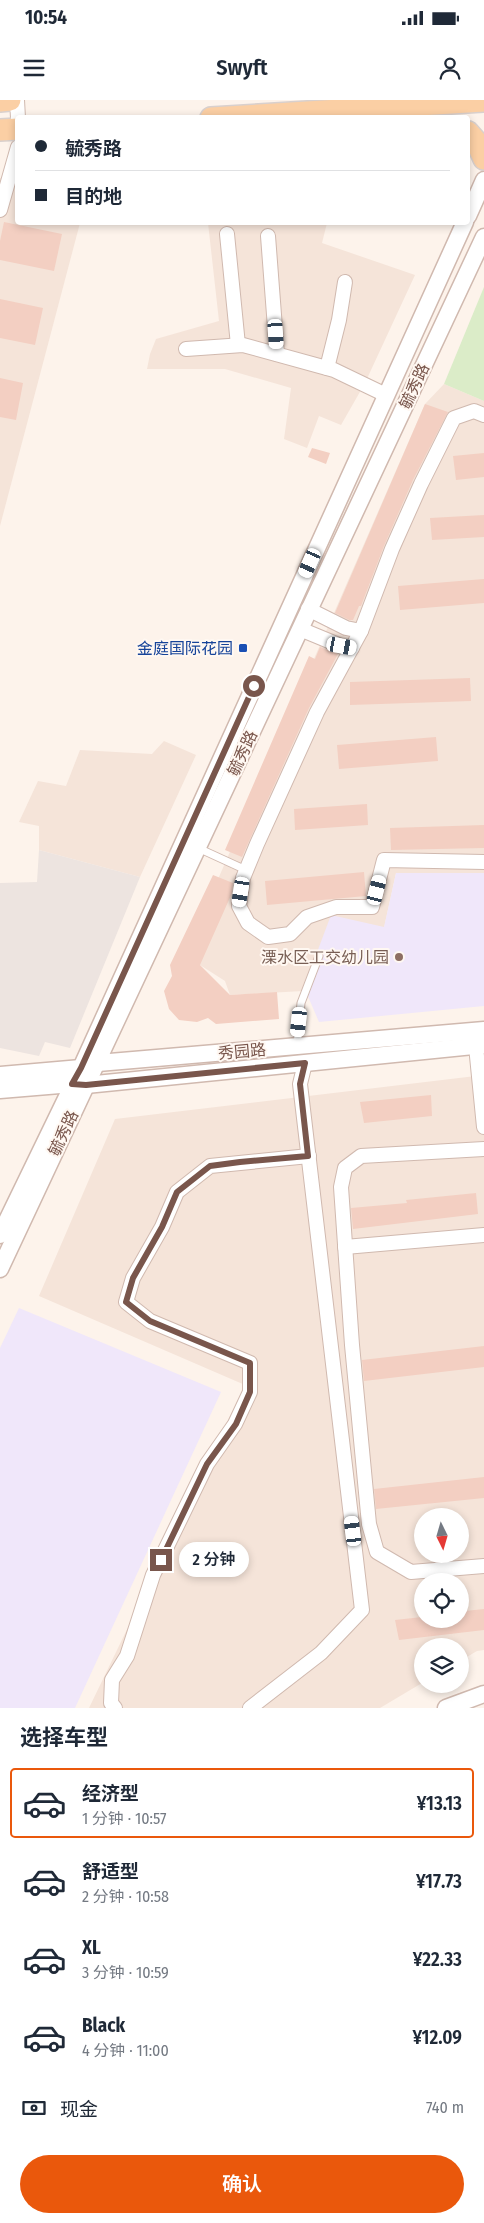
<!DOCTYPE html>
<html lang="zh">
<head>
<meta charset="utf-8">
<style>
	:root { --surface:#fff; --page:#f2f2f3; --text:#1f2937; --muted:#747a83; --line:#e0e1e3; --accent:#ea580c }
	body { margin:0; font-family:"Fira Sans Condensed","Noto Sans SC",sans-serif; background:var(--page); color:var(--text); height:100vh; display:flex; flex-direction:column; font-size:19px; white-space:nowrap }
	* { box-sizing:border-box; margin:0 }
	p { font-size:16px; color:var(--muted) }
	.icon { flex:none; width:28px; height:28px; fill:none; stroke:currentColor; stroke-width:2; stroke-linecap:round; stroke-linejoin:round }
	.map { position:relative; height:1608px; overflow:hidden }
	.panel { display:flex; flex-direction:column; background:var(--surface); flex:1 }
	.panel>* { flex:none }
	.hud { position:absolute; left:15px; top:15px; width:455px; height:110px; border-radius:5px; box-shadow:0 2px 8px #0003; display:grid; align-content:center; height:110px; padding:0 20px; background:var(--surface) }
	.needle { width:32px; rotate:175deg }
	.fabs { position:absolute; left:414px; top:1408px; display:grid; gap:10px }
	.fabs a { display:grid; place-items:center; width:55px; height:55px; border-radius:50%; background:var(--surface); box-shadow:0 2px 8px #0003; font-size:25px }
	.end { position:absolute; width:22px; height:22px; margin:-11px; border:6px solid #79564c; background:#fff; box-shadow:0 0 0 2px #fff }
	.from { border-radius:50% }
	.bubble { position:absolute; height:35px; border-radius:18px; background:var(--surface); box-shadow:0 2px 8px #0003; font-size:16px; font-weight:600; line-height:35px; text-align:center }
	.car { position:absolute; width:15px; height:30px; margin:-15px -8px; border-radius:6px; box-shadow:0 0 4px 1px #0007; background:linear-gradient(#fff 24%,#345 0 40%,#fff 0 76%,#345 0 86%,#fff 0) }
	.hud b { display:flex; align-items:center; gap:18px; height:48px; font-size:19px }
	.hud b+b { border-top:1px solid var(--line) }
	.hud i { width:12px; height:12px; background:var(--text) }
	ul { padding:0; list-style:none }
	li { display:flex; align-items:center; gap:15px; height:70px; margin:0 10px 8px; padding:0 10px; border:2px solid transparent; border-radius:5px }
	li div { flex:1 }
	li b { display:block; font-size:19px }
	li em { font-style:normal; font-weight:600 }
	li.on { border-color:var(--accent) }
	li>.icon { width:45px; height:45px; stroke-width:1.5 }
	h2 { padding:0 20px; font-size:22px; line-height:60px }
	.pay { display:flex; align-items:center; gap:12px; height:55px; padding:0 20px; font-size:19px }
	.pay p { margin-inline-start:auto }
	.primary-button { display:flex; gap:10px; margin-top:auto; padding:10px 20px }
	.primary-button a { flex:1; height:58px; border-radius:30px; background:var(--accent); color:#fff; font-size:20px; font-weight:600; line-height:58px; text-align:center }
	.status { display:flex; justify-content:space-between; align-items:center; height:35px; padding:0 25px; background:var(--surface); direction:ltr }
	.status svg { height:14px; fill:currentColor }
	header { display:flex; justify-content:space-between; align-items:center; height:65px; padding:0 20px; background:var(--surface); font-size:22px; font-weight:600 }
	.map>svg:first-child { display:block }
</style>
</head>
<body>
<div class="status"><b>10:54</b><svg viewBox="0 0 49 12"><path d="M0 12V9h3v3zM5 12V6h3v6zM10 12V3h3v9zM15 12V0h3v12zM26 1h20v11H26zM47 4h2v5h-2z"/></svg></div>
<header><svg class="icon" aria-label="menu" viewBox="0 0 24 24"><path d="M4 6h16M4 12h16M4 18h16"/></svg>Swyft<svg class="icon" aria-label="person" viewBox="0 0 24 24"><circle cx="12" cy="8" r="4"/><path d="M4 21q1-7 8-7t8 7"/></svg></header>
<div class="map">
<svg width="484" height="1608" viewBox="0 0 484 1608">
	<rect width="100%" height="100%" fill="#fdf3eb"/>
	<!-- residential -->
	<g fill="#f5e4d9" fill-rule="evenodd">
		<path d="M8 77 17 78 18 122 80 123 0 426V78Z"/>
		<path d="M208 123H327L322 143 415 175 365 283 341 325 319 316 307 348 284 339 291 288 225 269H147L150 254 156 239 219 221Z"/>
		<path d="M444 284 484 301V773H396L384 828 303 891 230 895 225 881 200 865 188 848 425 304Z"/>
		<path d="M164 641 196 655 140 777 39 750V726L19 722 38 681 66 686 80 650 152 654Z"/>
		<path d="M484 975V1550L477 1551 460 1561V1546H422V1583L380 1608H89L245 1285 39 1196 115 1019ZM422 1416H460V1454H422ZM422 1481H460V1519H422Z"/>
	</g>
	<!-- industrial -->
	<path fill="#ede4e0" d="M39 750 140 777 70 948 45 942 39 956 0 948V783L37 782Z"/>
	<!-- education -->
	<g fill="#f0e7fa">
		<path d="M396 773H484V906L319 922 304 887 331 815 384 827Z"/>
		<path d="M19 1208 221 1292 75 1608H0V1248Z"/>
	</g>
	<!-- green -->
	<path fill="#dbecc8" d="M484 187V301L444 284Z"/>
	<!-- building -->
	<g fill="#f3cfc2">
		<path d="M4 122 62 134 54 171 0 160V141Z"/>
		<path d="M0 199 43 208 35 245 0 238Z"/>
		<path d="M0 278 23 283 16 320 0 317Z"/>
		<path d="M425 304 448 312 413 380 384 446 361 506H359L353 520H349L335 513Z"/>
		<path d="M312 348 330 353 326 364 308 357Z"/>
		<path d="M484 353V377L456 380 453 356Z"/>
		<path d="M484 415V437L432 440 430 418Z"/>
		<path d="M484 479V503L400 510 398 486Z"/>
		<path d="M320 547 338 554 309 608 242 757 225 750 309 556 315 559Z"/>
		<path d="M470 578 471 601 350 605V582Z"/>
		<path d="M436 637 438 661 339 669 337 645Z"/>
		<path d="M367 704 368 725 295 730 294 709Z"/>
		<path d="M484 725V748L391 750 390 728Z"/>
		<path d="M364 772 366 796 267 805 265 781Z"/>
		<path d="M213 775 233 783 232 793 200 865 230 895 277 892 279 919 216 924 208 918 197 922 179 920 169 909 164 891 172 876 170 865Z"/>
		<path d="M431 995 432 1016 364 1023 360 1002Z"/>
		<path d="M476 1093 478 1114 353 1129 351 1108 407 1103 406 1100Z"/>
		<path d="M484 1246V1267L364 1281 362 1260Z"/>
		<path d="M484 1377V1398L376 1409 374 1389Z"/>
		<path d="M484 1509V1530L399 1540 395 1520 422 1517V1519H460V1513H465V1511Z"/>
	</g>
	<g fill="none" stroke-linecap="round" stroke-linejoin="round">
		<!-- service casing -->
		<g stroke="#d0b9af" stroke-width="9">
			<g id="service">
				<path d="M198 748 246 770"/>
				<path d="M297 946 301 903 319 856"/>
			</g>
		</g>
		<!-- minor casing -->
		<g stroke="#d0b9af" stroke-width="16">
			<g id="minor">
				<path d="M17 0 18 18"/>
				<path d="M0 110 18 47"/>
				<path d="M227 134 238 245"/>
				<path d="M268 136 277 254"/>
				<path d="M186 249 243 245 334 270 386 295"/>
				<path d="M327 268 339 220 345 182"/>
				<path d="M484 315 474 311 454 318 421 384 392 449 361 531 317 612 257 744 243 778 239 806 248 823 268 837 290 834 307 817 336 807H372L384 760 484 762"/>
				<path d="M308 509 346 528 361 531"/>
				<path d="M300 529 341 546 352 548"/>
				<path d="M475 936 484 1027"/>
				<path d="M484 1049 361 1056 345 1068 341 1087 352 1245 369 1424 377 1452 411 1472 484 1466"/>
				<path d="M345 1147 484 1135"/>
				<path d="M115 1608 111 1603 112 1580 127 1556 153 1475 207 1364 235 1324 250 1292V1263L150 1221 126 1202 133 1178 162 1127 177 1092 210 1066 309 1056"/>
				<path d="M250 1608 321 1553 362 1510 300 984 305 963"/>
			</g>
		</g>
		<!-- tertiary casing -->
		<g stroke="#d0b9af" stroke-width="19">
			<g id="tertiary">
				<path d="M468 116 484 80"/>
				<path d="M0 975 81 968 98 963 484 930"/>
				<path d="M0 990 72 984 86 985 484 945"/>
				<path d="M0 1135 81 968 465 122"/>
				<path d="M0 1169 484 137"/>
				<path d="M446 1608 484 1594"/>
			</g>
		</g>
		<!-- primary casing -->
		<g stroke="#d9d0cd" stroke-width="24">
			<g id="primary">
				<path d="M0 1 10 0"/>
				<path d="M211 18 484 1"/>
				<path d="M0 30 18 29"/>
				<path d="M468 32 476 41 484 59"/>
			</g>
		</g>
		<!-- service -->
		<use href="#service" stroke="#fff" stroke-width="7"/>
		<!-- minor -->
		<use href="#minor" stroke="#fff" stroke-width="14"/>
		<!-- tertiary -->
		<use href="#tertiary" stroke="#fff" stroke-width="16"/>
		<!-- primary -->
		<use href="#primary" stroke="#fbcfa4" stroke-width="21"/>
	</g>
	<g fill="none" stroke-linecap="round" stroke-linejoin="round">
		<!-- route -->
		<path stroke="#79564c" stroke-width="6" d="M161 1460 207 1364 236 1324 250 1292V1263L150 1221 126 1202 133 1178 162 1127 177 1092 210 1066 240 1062 308 1056 300 984 305 963 86 985 72 984 81 968 254 586"/>
	</g>
	<!-- markers -->
	<rect fill="#1a4fb4" stroke="#fff8f2" stroke-width="2" x="238" y="543" width="10" height="10" rx="2.5"/>
	<circle fill="#8d6e63" stroke="#fff8f2" stroke-width="2" cx="399" cy="857" r="5"/>
	<g text-anchor="middle" stroke-width="4" stroke-linejoin="round" paint-order="stroke">
		<!-- street labels -->
		<g font-size="16" fill="#79564c" stroke="#fff8f2">
			<text transform="translate(414 286) rotate(-65)" y="6">毓秀路</text>
			<text transform="translate(242 653) rotate(-65)" y="6">毓秀路</text>
			<text transform="translate(242 951) rotate(-5)" y="6">秀园路</text>
			<text transform="translate(63 1033) rotate(-65)" y="6">毓秀路</text>
		</g>
		<!-- transit labels -->
		<g font-size="16" fill="#164399" stroke="#fff8f2" text-anchor="end">
			<text x="233" y="554">金庭国际花园</text>
		</g>
		<!-- education labels -->
		<g font-size="16" fill="#785e54" stroke="#fff8f2" text-anchor="end">
			<text x="389" y="863">溧水区工交幼儿园</text>
		</g>
	</g>
</svg>
<div class="fabs">
<a><svg class="needle" viewBox="-14 -14 28 28"><path d="M0-13l5 13h-10z" fill="#e53935"/><path d="M0 13l5-13h-10z" fill="#747a83"/></svg></a>
<a><svg class="icon" aria-label="locate" viewBox="0 0 24 24"><circle cx="12" cy="12" r="6"/><path d="M12 2v4M12 18v4M2 12h4M18 12h4"/></svg></a>
<a><svg class="icon" aria-label="layers" viewBox="0 0 24 24"><path d="M12 4l9 5-9 5-9-5zM3 14l9 5 9-5"/></svg></a>
</div>
<i class="end from" style="left:254px;top:586px"></i>
<i class="end" style="left:161px;top:1460px"></i>
<div class="bubble" style="left:179px;top:1442px;width:70px">2 分钟</div>
<i class="car" style="left:276px;top:234px;rotate:176deg"></i>
<i class="car" style="left:310px;top:463px;rotate:204deg"></i>
<i class="car" style="left:342px;top:546px;rotate:100deg"></i>
<i class="car" style="left:377px;top:790px;rotate:14deg"></i>
<i class="car" style="left:241px;top:792px;rotate:189deg"></i>
<i class="car" style="left:299px;top:922px;rotate:186deg"></i>
<i class="car" style="left:353px;top:1431px;rotate:353deg"></i>
<div class="hud">
<b><i class="from"></i>毓秀路</b>
<b><i></i>目的地</b>
</div>
</div>
<section class="panel">
<h2>选择车型</h2>
<ul>
<li class="on"><svg class="icon" aria-label="car" viewBox="0 0 24 24"><path d="M5 17H2v-5l4-1 3-4h7l3 4 3 1v5h-3M9 17h6M6 11h13"/><circle cx="7" cy="17" r="2"/><circle cx="17" cy="17" r="2"/></svg><div><b>经济型</b><p>1 分钟 · 10:57</p></div><em>¥13.13</em></li>
<li><svg class="icon" aria-label="car" viewBox="0 0 24 24"><path d="M5 17H2v-5l4-1 3-4h7l3 4 3 1v5h-3M9 17h6M6 11h13"/><circle cx="7" cy="17" r="2"/><circle cx="17" cy="17" r="2"/></svg><div><b>舒适型</b><p>2 分钟 · 10:58</p></div><em>¥17.73</em></li>
<li><svg class="icon" aria-label="car" viewBox="0 0 24 24"><path d="M5 17H2v-5l4-1 3-4h7l3 4 3 1v5h-3M9 17h6M6 11h13"/><circle cx="7" cy="17" r="2"/><circle cx="17" cy="17" r="2"/></svg><div><b>XL</b><p>3 分钟 · 10:59</p></div><em>¥22.33</em></li>
<li><svg class="icon" aria-label="car" viewBox="0 0 24 24"><path d="M5 17H2v-5l4-1 3-4h7l3 4 3 1v5h-3M9 17h6M6 11h13"/><circle cx="7" cy="17" r="2"/><circle cx="17" cy="17" r="2"/></svg><div><b>Black</b><p>4 分钟 · 11:00</p></div><em>¥12.09</em></li>
</ul>
<div class="pay"><svg class="icon" aria-label="cash" viewBox="0 0 24 24"><path d="M3 7h18v10H3z"/><circle cx="12" cy="12" r="2"/></svg>现金<p>740 m</p></div>
<div class="primary-button"><a>确认</a></div>
</section>
</body>
</html>
